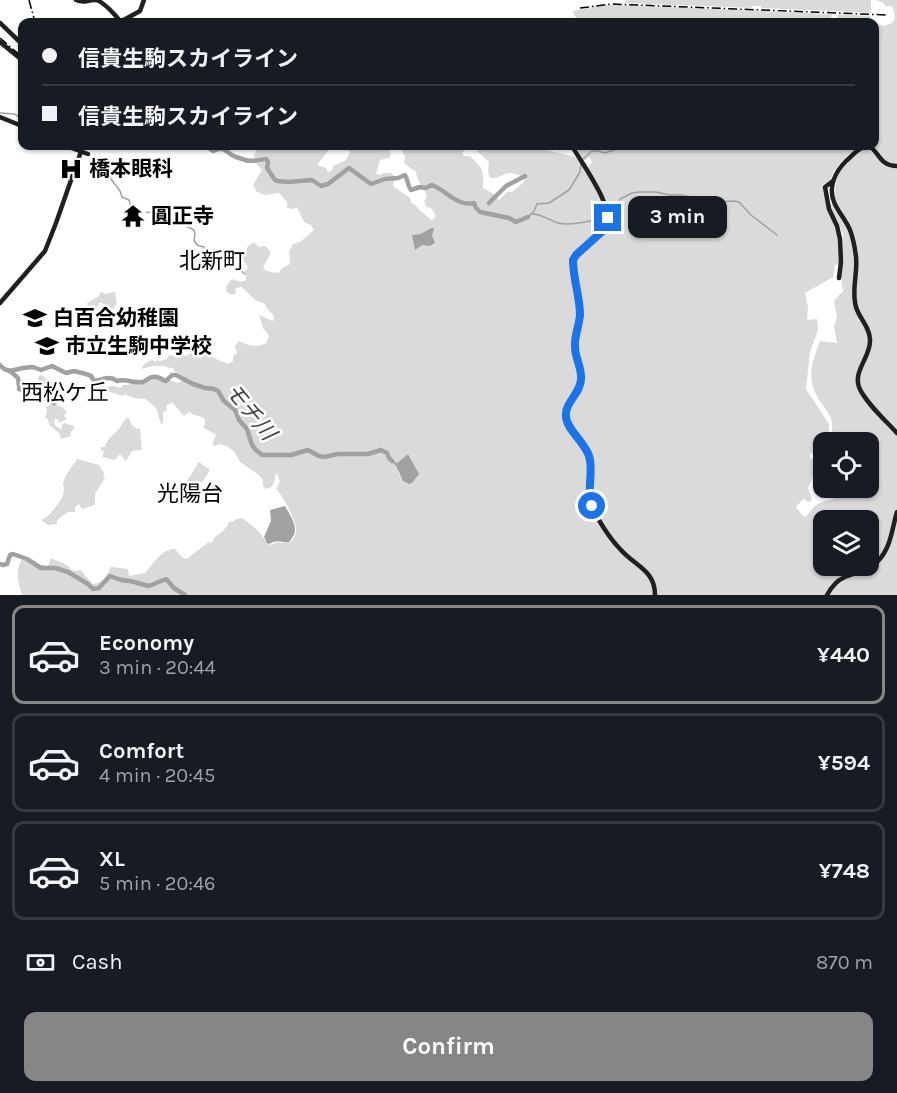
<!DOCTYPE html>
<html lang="en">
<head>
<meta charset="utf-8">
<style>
	:root { --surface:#171b24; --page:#20242c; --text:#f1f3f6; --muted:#9ea1a6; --line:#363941; --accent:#858687 }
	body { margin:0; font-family:Karla,"Noto Sans JP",sans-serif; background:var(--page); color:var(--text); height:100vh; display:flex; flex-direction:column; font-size:22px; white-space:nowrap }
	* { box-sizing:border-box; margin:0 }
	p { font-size:20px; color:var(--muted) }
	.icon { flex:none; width:33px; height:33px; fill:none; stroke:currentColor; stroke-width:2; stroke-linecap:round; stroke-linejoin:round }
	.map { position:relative; height:595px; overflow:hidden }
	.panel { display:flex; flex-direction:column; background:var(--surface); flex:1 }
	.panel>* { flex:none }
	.hud { position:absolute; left:18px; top:18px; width:861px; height:132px; border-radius:12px; box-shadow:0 2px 4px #0004; display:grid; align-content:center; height:132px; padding:0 24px; background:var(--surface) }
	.buttons { position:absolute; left:813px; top:432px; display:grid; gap:12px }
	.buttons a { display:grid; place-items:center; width:66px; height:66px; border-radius:12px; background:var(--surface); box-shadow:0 2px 4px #0004; font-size:30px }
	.end { position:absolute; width:27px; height:27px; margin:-14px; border:8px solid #1a73e8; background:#fff; box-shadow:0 0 0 3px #fff }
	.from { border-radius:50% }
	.bubble { position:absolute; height:42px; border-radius:12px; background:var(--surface); box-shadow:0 2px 4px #0004; font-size:20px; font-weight:700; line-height:42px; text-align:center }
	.hud b { display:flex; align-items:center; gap:21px; height:57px; font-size:22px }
	.hud b+b { border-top:2px solid var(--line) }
	.hud i { width:15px; height:15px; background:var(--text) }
	ul { padding:10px 0 0; list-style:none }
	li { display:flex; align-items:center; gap:18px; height:99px; margin:0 12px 9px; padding:0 12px; border:3px solid var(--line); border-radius:12px }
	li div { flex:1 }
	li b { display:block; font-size:22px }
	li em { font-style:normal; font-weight:700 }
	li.selected { border-color:var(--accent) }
	li>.icon { width:54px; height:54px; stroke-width:1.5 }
	.pay { display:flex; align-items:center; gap:15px; height:66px; padding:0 24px; font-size:22px }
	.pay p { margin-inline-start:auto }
	.action { display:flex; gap:12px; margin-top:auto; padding:12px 24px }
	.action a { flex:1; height:69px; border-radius:12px; background:var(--accent); color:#fff; font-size:24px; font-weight:700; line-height:69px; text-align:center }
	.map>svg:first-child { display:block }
</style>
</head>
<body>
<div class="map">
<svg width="897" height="595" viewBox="0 0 897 595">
	<rect width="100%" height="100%" fill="#fff"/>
	<!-- green -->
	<g fill="#dadada" fill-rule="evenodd">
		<path d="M627 0H871V13L761 8V6H752L751 8 624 3Z"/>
		<path d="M876 0H897V165L886 162 870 146H874V23L885 26C887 25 889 24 892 23 897 19 894 11 892 6H885L884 3Z"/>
		<path d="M602 5H622L832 14 830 22H580L574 15 573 11Z"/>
		<path d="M838 14 871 16 872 22H874H837Z"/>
		<path d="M258 146H298L300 148 302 146H323L328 149V151L317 165 326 168 328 172 332 170 333 166 346 160 350 152 346 147 347 146H359L378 149 381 146H387L391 154 390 158 380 160 376 174 381 175 383 173H391L395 177 393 186 410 198 411 203C417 204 417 209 422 212 425 215 428 216 431 220L435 218V214L431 208 426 207 424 201 427 197C425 187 417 182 416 172L404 163 405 157 401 149 408 146H465L464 150 462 153 464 156H470C484 171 483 167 483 188L494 194 499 200 507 192H512L524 182 525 178C520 175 511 172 505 174 498 177 498 178 490 178L488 172 489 162 477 151 478 146H542V149L576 157 586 170 592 162 590 158 589 157 586 160H584L575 146H860C849 155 834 165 831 180L822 185 828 210 838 236 840 264 835 265 833 277 805 293 808 307 807 320 817 319 818 330 810 352 806 389 829 424V434L822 448 817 452 810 453V459H816L817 468 808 488 812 499 810 502 803 499 796 507 803 516 806 517C816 503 817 503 834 499L836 488H868V442H828C842 412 817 409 812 383 809 368 815 355 820 341L837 343 834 326 837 317 834 301 843 291 841 278 843 234 830 208C836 196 834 190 837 179 840 167 856 151 868 148L880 161 897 167V595H22C18 584 14 564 25 557L40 566 43 565 48 566 51 558 69 566 70 569 75 571 81 570 82 572 93 584C104 583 106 576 111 567L128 569 129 576 145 573C154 563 160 550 175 549 178 553 182 558 187 559L207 543 212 542 215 537 224 530 230 521 232 522 237 519 242 518C248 522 254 527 259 532 263 537 265 541 270 545L278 542 281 543 291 542C293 539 295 536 296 533 298 524 283 495 276 489L280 481 277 474 276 473C274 480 275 488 266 489L263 486V480L259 475 240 462 234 451 226 446 218 444 216 446 212 444 216 435 203 427 205 424V420C201 414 194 417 189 412L184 416 172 402 166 406 167 411 163 412V424H161L156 408 148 401 145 399 134 398 124 394 123 396 103 390C109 384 115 386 121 388L123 385H129V382L144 383 154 377 165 383 170 380 178 383 181 381 179 373 175 372 173 368C170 368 167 367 164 366 158 365 147 367 142 369 142 365 149 360 153 360L155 362 157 360 160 361 167 359 169 355 180 357 182 355 187 356 191 353 190 349C200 348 204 355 214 358 219 360 223 362 228 364L233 361V356L237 353 235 346 239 341C248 346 257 348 266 343L269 336 263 328 259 315 272 321H273C277 314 266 311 265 304L255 300 242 287 236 288 235 290 236 293C233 296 229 294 226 291 226 286 229 281 233 279L240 282 246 280 245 271 248 268 246 263 237 261 236 258 241 252H246L248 246 254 242 259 247 263 246 267 247 271 253 263 267 265 270 271 272 279 273 281 269 290 264 289 252 293 244 300 242 314 230 311 225 304 222 297 207 293 209 287 208V202L279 193 265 195 257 192 253 185 262 170 254 161V155L257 150ZM408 454 418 474 412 483 406 484 399 474 396 466 389 459 390 458 397 463ZM824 520H868V566H824Z"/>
		<path d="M103 292 104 294 115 292 117 304 110 312 106 311 103 314 96 315 94 312 104 311 107 306 100 302 97 307 93 309 88 307 87 303 98 297 100 293Z"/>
		<path d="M41 375 48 380 49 385 47 388 55 395 62 387 64 389H68L67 394 64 396 63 403 44 393 32 390V385H34L35 381H38V377Z"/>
		<path d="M55 402 57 403V407L60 406 67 412 64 416 67 419 59 423 58 419H55L54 421 55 425 61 430 62 425 64 423 74 426V428L71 432V436L61 439 59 433 49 425 48 419 45 418 47 411 46 407Z"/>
		<path d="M128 417 132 425 137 429 140 428 142 450 132 451 126 461 120 454 115 460 102 457 104 452 101 450V447H105C107 439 112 436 118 430 122 425 123 421 128 417Z"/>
		<path d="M77 459 99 465 104 473 103 476 105 478 95 494V505L82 509 79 504 75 507V512H68L57 520V524L48 525 41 520C49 517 60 503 63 495 65 490 62 485 64 480 66 473 73 466 77 459Z"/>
		<path d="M199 462 210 470 190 500 179 493 175 489 187 481Z"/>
	</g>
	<!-- water -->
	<g fill="#a1a1a1">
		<path d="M431 228H434L432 236 435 243 429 246 422 245 415 250 412 235 421 234Z"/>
		<path d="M408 454 419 474 412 483 408 484 403 481 396 466 389 459V458L397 463Z"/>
		<path d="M285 506C290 515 300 529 292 538 291 540 290 541 289 542 282 544 280 538 269 544L267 543 264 537 271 521 270 510Z"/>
	</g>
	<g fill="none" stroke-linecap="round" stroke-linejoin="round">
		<!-- stream -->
		<g stroke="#a1a1a1" stroke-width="1.5">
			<path d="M0 113 15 114 22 120"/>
			<path d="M583 159 592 151H597L605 153 614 150 621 146"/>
			<path d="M105 171 120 191 122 197 129 200 131 207H136L143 213 159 211 170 225 182 224 194 230 195 234 194 240 197 245 204 247 206 255 216 257 224 264 232 263 245 274"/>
			<path d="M531 214C542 214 549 220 558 223 571 226 594 221 605 216"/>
			<path d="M610 214 615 209 620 199 632 193 639 192H656L670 195H682L713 202 734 201 739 202 751 215 777 235"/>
			<path d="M528 217 534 211 537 204 549 203 569 190 580 172 581 163"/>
		</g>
		<!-- river -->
		<g stroke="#a1a1a1" stroke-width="4.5">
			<path d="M211 146 210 149 213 151C228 145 224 153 236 157 239 158 242 159 245 160 251 162 260 160 266 159L268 162 267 168 275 180 278 181 288 182 312 180 321 186 328 184 349 168 371 184 385 179 398 178 405 175C408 179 407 185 411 190L420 187 425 188 432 185C446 190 457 207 474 203L476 208 480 212 509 218 516 222 528 217"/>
			<path d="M489 203 506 186 525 176"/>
			<path d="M0 365 4 369 10 371 23 368 33 367 41 370 52 366 66 373 74 371C80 373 86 373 91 376L94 381C103 380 109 375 117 381 126 378 134 384 143 382 148 380 150 375 156 377 160 377 162 380 166 381L172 375H176L193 384 205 388 214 389 218 391 224 401 235 410 239 420 247 429 252 445 256 450 262 455H291L308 450 319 456 324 457 338 454H368L381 450 387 453 389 458 392 461"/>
			<path d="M10 371 18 378 19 386"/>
			<path d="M19 389 40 396 54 403"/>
			<path d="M0 564 3 565 7 564 10 555 13 554 27 559 41 568H55L68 572 88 584 93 589 99 588 110 576 121 580 130 581 149 586 166 579 174 588 185 595"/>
		</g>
		<!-- secondary -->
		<g stroke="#202020" stroke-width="4.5">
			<path d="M76 0C85 4 86 0 95 0 102 0 116 16 121 22"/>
			<path d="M120 22 140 11 144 0"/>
			<path d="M0 23 22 44"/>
			<path d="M0 42 22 60"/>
			<path d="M0 117 22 126"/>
			<path d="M66 146 88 154"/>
			<path d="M572 146C581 162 615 208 607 226 602 236 584 247 576 255L573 260C573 279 580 297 580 315 580 326 575 336 575 347 575 357 581 367 581 378 581 392 566 401 566 415 565 430 584 440 588 454 594 470 586 488 591 504 597 519 610 539 621 550 635 566 655 570 655 595"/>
			<path d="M897 166C892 166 888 165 884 162 878 158 873 143 864 147 857 149 851 157 846 161 835 172 828 187 834 202 838 212 846 220 850 230 853 238 855 248 856 257 858 273 851 290 856 307 859 318 870 327 870 340 871 356 853 371 859 387 864 401 887 422 897 433"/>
			<path d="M833 181 825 187 829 209 837 226 840 239 841 262 839 278"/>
			<path d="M0 303 45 251 56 223 83 146"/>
			<path d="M827 595C831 588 836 581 843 578 855 572 868 572 878 561 891 548 892 528 897 512"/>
		</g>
		<!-- rail -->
		<g stroke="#000" stroke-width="1.5" stroke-dasharray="9 3 1.5 3" stroke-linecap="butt">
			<path d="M29 0 35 22"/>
			<path d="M580 8 612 4 887 15"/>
			<path d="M0 38 22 57"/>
		</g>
	</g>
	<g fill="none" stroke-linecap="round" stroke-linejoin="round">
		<!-- route -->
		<path stroke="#1a73e8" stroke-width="8" d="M592 506C586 490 594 472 589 456 584 441 567 430 566 417 564 403 581 393 581 379 582 368 575 358 575 347 574 337 579 326 580 315 580 297 573 279 573 260L576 255 606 228 608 218"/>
	</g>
	<!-- icons -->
	<defs>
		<g id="hospital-bare" transform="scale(1.8)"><path d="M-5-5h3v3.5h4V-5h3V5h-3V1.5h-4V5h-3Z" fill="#000" stroke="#fff" stroke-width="2.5" paint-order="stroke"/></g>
		<g id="temple-bare" transform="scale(1.8)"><path d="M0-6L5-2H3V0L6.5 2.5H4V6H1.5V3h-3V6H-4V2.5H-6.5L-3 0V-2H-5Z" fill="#000" stroke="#fff" stroke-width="2.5" paint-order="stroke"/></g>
		<g id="school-bare" transform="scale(1.8)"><path d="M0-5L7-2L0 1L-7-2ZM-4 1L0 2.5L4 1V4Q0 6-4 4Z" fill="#000" stroke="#fff" stroke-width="2.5" paint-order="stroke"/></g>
	</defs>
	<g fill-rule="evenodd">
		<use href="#hospital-bare" x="71" y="169"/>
		<use href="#temple-bare" x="133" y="216"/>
		<use href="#school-bare" x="35" y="318"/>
		<use href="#school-bare" x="47" y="346"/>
	</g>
	<g text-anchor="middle" stroke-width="5" stroke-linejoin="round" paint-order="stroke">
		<!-- poi labels -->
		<g font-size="21" font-weight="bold" fill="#000" stroke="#fff" text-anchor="start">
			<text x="89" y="176">橋本眼科</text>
			<text x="151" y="223">圓正寺</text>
			<text x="53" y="325">白百合幼稚園</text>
			<text x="65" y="353">市立生駒中学校</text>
		</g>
		<!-- neighbourhood labels -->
		<g font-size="22" fill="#000" stroke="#fff">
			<text x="212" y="268">北新町</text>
			<text x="65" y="400">西松ケ丘</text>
			<text x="190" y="501">光陽台</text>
		</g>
		<!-- water labels -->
		<g font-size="22" font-style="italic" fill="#424242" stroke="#fff">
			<text transform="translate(251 411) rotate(51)" y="8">モチ川</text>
		</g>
	</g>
</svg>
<div class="buttons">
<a><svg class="icon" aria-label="locate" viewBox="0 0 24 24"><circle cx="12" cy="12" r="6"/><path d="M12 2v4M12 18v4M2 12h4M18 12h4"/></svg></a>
<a><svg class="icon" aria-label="layers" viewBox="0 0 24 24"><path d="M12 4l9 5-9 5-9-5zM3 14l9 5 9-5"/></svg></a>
</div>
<i class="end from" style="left:592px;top:506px"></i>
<i class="end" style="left:608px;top:218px"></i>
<div class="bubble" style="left:628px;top:196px;width:99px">3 min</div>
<div class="hud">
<b><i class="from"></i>信貴生駒スカイライン</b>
<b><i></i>信貴生駒スカイライン</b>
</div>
</div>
<section class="panel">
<ul>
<li class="selected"><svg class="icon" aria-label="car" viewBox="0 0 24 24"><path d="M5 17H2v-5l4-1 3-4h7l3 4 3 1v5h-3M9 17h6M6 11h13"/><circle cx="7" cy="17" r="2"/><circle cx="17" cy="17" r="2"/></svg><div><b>Economy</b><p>3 min · 20:44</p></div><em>¥440</em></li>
<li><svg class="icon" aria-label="car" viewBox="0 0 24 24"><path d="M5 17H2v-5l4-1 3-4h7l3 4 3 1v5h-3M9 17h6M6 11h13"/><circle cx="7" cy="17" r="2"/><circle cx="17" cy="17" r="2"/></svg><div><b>Comfort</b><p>4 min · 20:45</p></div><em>¥594</em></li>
<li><svg class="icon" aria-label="car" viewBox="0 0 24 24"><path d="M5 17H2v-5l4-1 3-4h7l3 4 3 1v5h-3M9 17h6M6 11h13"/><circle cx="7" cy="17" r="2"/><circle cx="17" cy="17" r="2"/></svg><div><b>XL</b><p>5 min · 20:46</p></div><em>¥748</em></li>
</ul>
<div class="pay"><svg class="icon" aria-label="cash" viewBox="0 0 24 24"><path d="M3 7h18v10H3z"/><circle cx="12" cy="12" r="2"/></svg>Cash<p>870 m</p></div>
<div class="action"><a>Confirm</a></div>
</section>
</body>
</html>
